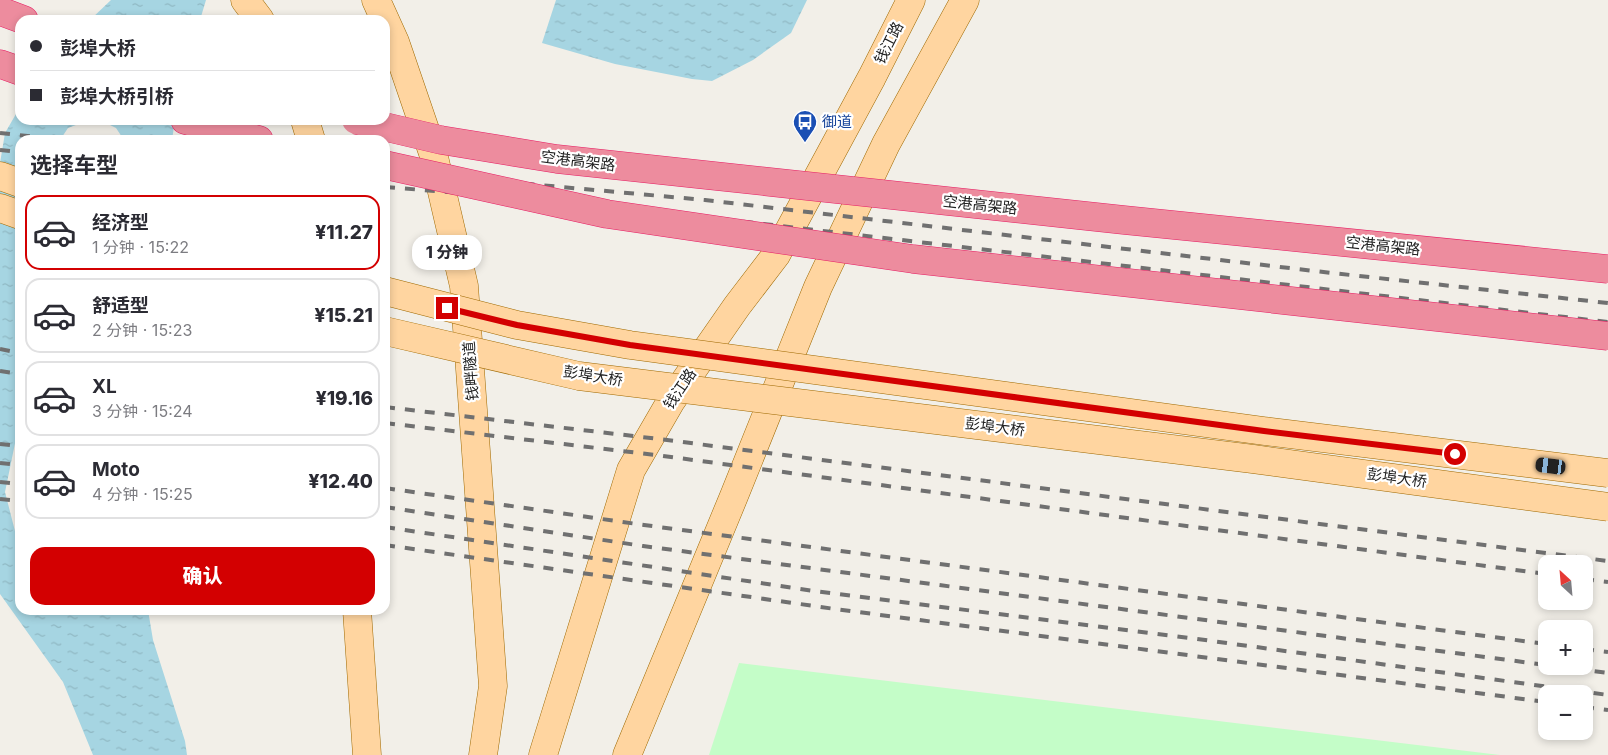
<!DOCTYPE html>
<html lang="zh">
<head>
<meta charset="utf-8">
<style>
	:root { --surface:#fff; --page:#f2f2f3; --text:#2b2b33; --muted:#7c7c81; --line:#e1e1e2; --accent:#d30001 }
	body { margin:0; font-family:Inter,"Noto Sans SC",sans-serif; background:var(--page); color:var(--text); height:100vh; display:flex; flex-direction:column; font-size:19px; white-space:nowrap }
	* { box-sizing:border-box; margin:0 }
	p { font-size:16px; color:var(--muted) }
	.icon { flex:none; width:28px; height:28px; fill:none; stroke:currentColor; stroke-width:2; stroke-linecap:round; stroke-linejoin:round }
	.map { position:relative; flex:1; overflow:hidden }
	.sheet { position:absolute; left:15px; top:135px; width:375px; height:480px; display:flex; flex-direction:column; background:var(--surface); border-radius:15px; box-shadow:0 2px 8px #0003 }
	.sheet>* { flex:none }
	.banner { position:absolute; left:15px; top:15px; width:375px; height:110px; border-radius:15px; box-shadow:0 2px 8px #0003; display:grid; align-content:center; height:110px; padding:0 15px; background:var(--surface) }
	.needle { width:32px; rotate:334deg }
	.controls { position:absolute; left:1538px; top:555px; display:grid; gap:10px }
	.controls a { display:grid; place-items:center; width:55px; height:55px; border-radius:10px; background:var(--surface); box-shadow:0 2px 8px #0003; font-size:25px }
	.end { position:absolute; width:22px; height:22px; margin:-11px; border:6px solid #d30001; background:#fff; box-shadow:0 0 0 2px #fff }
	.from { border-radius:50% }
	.bubble { position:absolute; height:35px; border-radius:15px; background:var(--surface); box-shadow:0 2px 8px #0003; font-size:16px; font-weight:800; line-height:35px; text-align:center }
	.car { position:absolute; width:15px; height:30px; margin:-15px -8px; border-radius:6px; box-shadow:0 0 4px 1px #0007; background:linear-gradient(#222 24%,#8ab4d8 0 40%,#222 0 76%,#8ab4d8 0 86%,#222 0) }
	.banner b { display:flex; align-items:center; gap:18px; height:48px; font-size:19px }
	.banner b+b { border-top:1px solid var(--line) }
	.banner i { width:12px; height:12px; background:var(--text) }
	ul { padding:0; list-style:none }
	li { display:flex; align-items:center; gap:15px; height:75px; margin:0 10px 8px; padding:0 5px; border:2px solid var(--line); border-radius:15px }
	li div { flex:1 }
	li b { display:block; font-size:19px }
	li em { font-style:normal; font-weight:800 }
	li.active { border-color:var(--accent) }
	li>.icon { width:45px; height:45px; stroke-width:1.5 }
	h2 { padding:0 15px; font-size:22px; line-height:60px }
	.button { display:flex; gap:10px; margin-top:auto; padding:10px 15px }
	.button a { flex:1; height:58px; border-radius:15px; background:var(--accent); color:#fff; font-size:20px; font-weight:800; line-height:58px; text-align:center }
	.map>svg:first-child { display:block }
</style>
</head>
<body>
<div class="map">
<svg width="1608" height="755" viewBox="0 0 1608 755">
	<defs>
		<pattern id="water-ripples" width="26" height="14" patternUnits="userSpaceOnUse" patternTransform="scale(1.25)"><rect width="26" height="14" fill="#a6d5e2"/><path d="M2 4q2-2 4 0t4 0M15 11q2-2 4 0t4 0" fill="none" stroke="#8fb7c2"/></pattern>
	</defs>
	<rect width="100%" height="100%" fill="#f2efe8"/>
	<!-- park -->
	<path fill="#c4fdc8" d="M739 663 1500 755H709Z"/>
	<!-- water -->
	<g fill="url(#water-ripples)">
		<path d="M111 0H206L200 20H90Z"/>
		<path d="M556 0H807L791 33 753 60 712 81 692 79 615 64 542 43Z"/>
		<path d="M20 107V120H89L68 128 60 140H20V419L5 492 16 535 20 543V610H148L153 640 185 741 187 755H93L63 682 0 594V163L5 133Z"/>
		<path d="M100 120H175L172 140H124L116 128Z"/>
	</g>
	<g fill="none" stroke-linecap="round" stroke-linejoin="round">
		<!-- major casing -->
		<g stroke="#9f6900" stroke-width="29">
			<g id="major">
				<path d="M245 0 260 20"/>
				<path d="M376 0 395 42 433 153 464 286 493 686 483 755"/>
				<path d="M305 120 311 140"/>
				<path d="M0 176 20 183"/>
				<path d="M0 208 20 215"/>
				<path d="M357 610 367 755"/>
				<path d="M543 755 631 470 671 401 737 306 776 255 872 77 911 0"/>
				<path d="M627 755 734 496 818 287 886 144 965 0"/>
			</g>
		</g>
		<!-- highway casing -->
		<g stroke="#e71e64" stroke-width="29">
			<g id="highway">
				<path d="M0 11 24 20"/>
				<path d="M0 64 20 71"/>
				<path d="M185 120 259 140"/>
			</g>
		</g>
		<!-- major -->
		<use href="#major" stroke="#ffd5a0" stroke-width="28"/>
		<!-- highway -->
		<use href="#highway" stroke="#ed8c9e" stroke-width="28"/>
		<!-- rail -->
		<g stroke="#707070" stroke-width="4" stroke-dasharray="10 10" stroke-linecap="butt">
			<path d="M0 133 64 140"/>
			<path d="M0 150 20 152"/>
			<path d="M385 171 705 200 1332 273 1608 303"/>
			<path d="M385 187 574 202 1608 322"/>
			<path d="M0 349 20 353"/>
			<path d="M0 371 20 374"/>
			<path d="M385 407 659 439 1608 561"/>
			<path d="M385 423 656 455 1546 574"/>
			<path d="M0 444 20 446"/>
			<path d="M0 463 20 465"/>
			<path d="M0 482 20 484"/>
			<path d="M385 488 644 525 1546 644"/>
			<path d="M0 499 20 501"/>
			<path d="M385 507 643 546 1546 665"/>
			<path d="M385 527 814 591 1190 638 1608 695"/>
			<path d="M385 545 835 609 1546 702"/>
			<path d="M1584 579 1608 582"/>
			<path d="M1584 649 1608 652"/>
			<path d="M1555 666 1608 673"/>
			<path d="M1584 707 1608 710"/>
		</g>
		<!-- major-bridge casing -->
		<g stroke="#9f6900" stroke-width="29" stroke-linecap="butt">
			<g id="major-bridge">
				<path d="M385 291 517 325 630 345 1264 431 1608 473"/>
				<path d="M385 331 579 376 1253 459 1608 507"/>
			</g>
		</g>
		<!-- highway-bridge casing -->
		<g stroke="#e71e64" stroke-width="29" stroke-linecap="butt">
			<g id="highway-bridge">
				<path d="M356 120 441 140 557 159 1124 220 1608 269"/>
				<path d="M385 165 607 214 913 259 1608 336"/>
			</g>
		</g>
		<!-- major-bridge -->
		<use href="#major-bridge" stroke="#ffd5a0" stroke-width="28"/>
		<!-- highway-bridge -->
		<use href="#highway-bridge" stroke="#ed8c9e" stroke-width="28"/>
	</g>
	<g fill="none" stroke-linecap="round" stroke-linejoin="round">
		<!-- route -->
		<path stroke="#d30001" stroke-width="6" d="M447 308 517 325 630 345 1264 431 1455 454"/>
	</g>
	<!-- icons -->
	<defs>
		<g id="bus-pin" transform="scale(1.25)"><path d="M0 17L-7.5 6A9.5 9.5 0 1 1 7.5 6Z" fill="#1a4fb4" stroke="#fff"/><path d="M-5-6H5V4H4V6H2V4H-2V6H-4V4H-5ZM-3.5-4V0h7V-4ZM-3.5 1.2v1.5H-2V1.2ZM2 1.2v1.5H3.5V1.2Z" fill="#fff"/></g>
	</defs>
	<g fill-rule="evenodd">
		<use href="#bus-pin" x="805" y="122"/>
	</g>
	<g text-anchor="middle" stroke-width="4.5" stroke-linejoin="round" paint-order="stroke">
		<!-- street labels -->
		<g font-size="15" fill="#222" stroke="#fff">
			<text transform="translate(889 43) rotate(-63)" y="5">钱江路</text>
			<text transform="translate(578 161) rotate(7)" y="5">空港高架路</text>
			<text transform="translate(980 205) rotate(6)" y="5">空港高架路</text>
			<text transform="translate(1383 246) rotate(6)" y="5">空港高架路</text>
			<text transform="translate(471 371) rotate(-94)" y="5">钱畔隧道</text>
			<text transform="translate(593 376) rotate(9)" y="5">彭埠大桥</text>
			<text transform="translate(680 389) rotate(-56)" y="5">钱江路</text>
			<text transform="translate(995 427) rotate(7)" y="5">彭埠大桥</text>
			<text transform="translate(1397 478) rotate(8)" y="5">彭埠大桥</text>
		</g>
		<!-- transit labels -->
		<g font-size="15" fill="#164399" stroke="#fff" text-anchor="start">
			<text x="822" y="127">御道</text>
		</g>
	</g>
</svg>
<div class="controls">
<a><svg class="needle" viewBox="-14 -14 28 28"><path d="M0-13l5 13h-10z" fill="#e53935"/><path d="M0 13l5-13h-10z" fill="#7c7c81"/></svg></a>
<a>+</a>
<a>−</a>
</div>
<i class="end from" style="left:1455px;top:454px"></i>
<i class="end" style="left:447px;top:308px"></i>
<div class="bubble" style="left:412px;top:235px;width:70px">1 分钟</div>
<i class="car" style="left:1551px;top:466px;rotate:277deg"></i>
<div class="banner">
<b><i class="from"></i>彭埠大桥</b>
<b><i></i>彭埠大桥引桥</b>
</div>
<section class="sheet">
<h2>选择车型</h2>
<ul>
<li class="active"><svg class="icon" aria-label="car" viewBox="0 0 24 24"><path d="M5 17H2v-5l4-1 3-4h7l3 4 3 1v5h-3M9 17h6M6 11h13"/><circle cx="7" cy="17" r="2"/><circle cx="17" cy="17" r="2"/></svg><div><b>经济型</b><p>1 分钟 · 15:22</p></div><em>¥11.27</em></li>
<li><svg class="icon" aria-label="car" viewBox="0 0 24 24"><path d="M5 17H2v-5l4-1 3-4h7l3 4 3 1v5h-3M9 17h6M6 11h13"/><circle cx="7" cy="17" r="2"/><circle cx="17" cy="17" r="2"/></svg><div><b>舒适型</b><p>2 分钟 · 15:23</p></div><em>¥15.21</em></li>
<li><svg class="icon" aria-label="car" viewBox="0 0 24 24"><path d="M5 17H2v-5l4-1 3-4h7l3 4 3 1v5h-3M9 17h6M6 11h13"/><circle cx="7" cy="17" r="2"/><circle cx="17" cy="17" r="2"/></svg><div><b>XL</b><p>3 分钟 · 15:24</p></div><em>¥19.16</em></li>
<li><svg class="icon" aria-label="car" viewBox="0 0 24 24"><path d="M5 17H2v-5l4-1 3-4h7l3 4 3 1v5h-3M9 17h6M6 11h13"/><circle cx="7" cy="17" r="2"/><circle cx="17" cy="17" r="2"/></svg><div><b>Moto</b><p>4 分钟 · 15:25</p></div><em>¥12.40</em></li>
</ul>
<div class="button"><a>确认</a></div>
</section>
</div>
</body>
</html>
